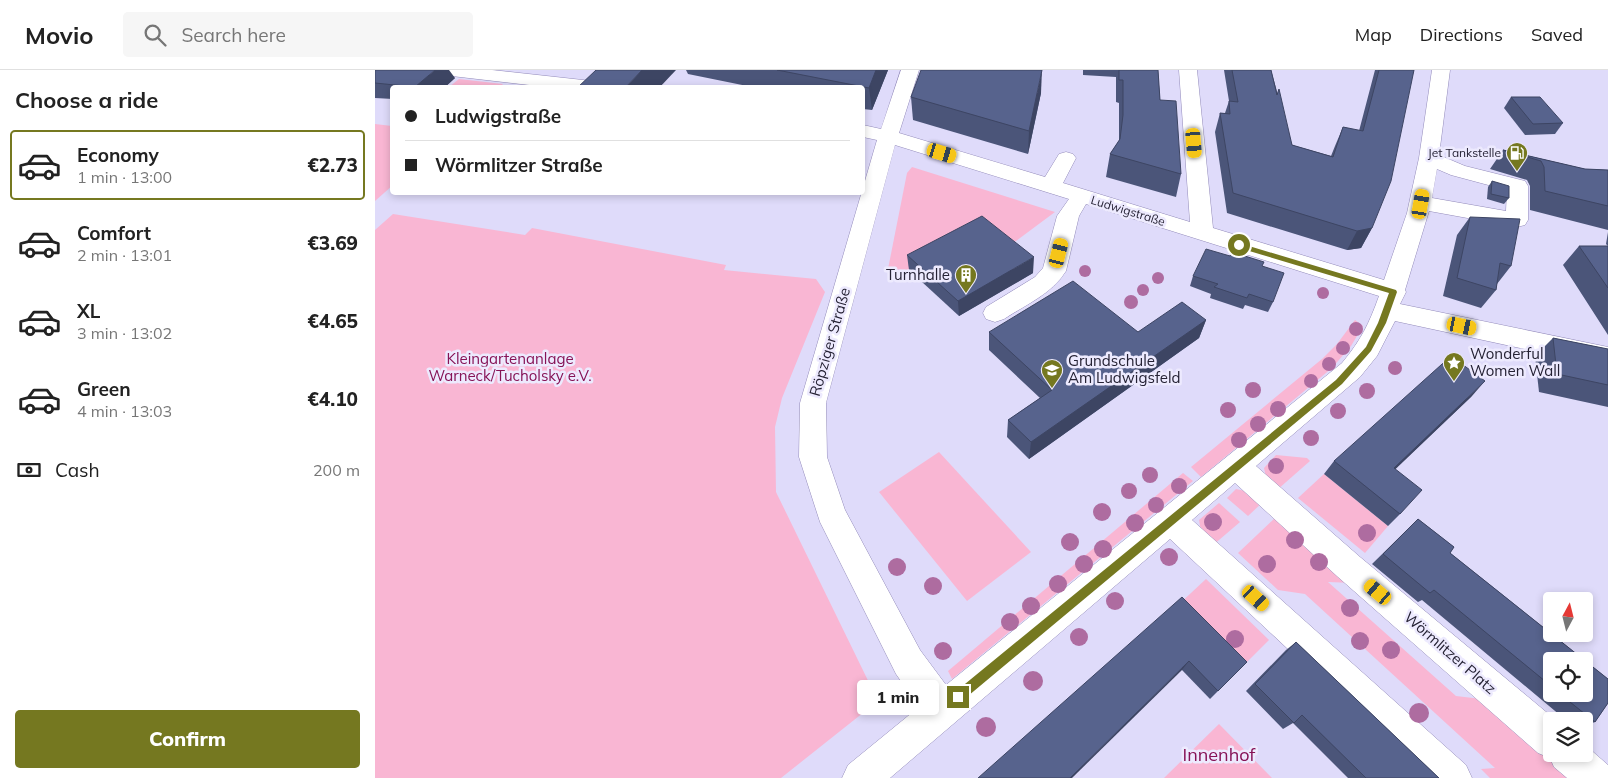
<!DOCTYPE html>
<html lang="en">
<head>
<meta charset="utf-8">
<style>
	:root { --surface:#fff; --page:#f6f6f6; --text:#222; --muted:#767676; --line:#e0e0e0; --accent:#757820 }
	body { margin:0; font-family:Mulish,sans-serif; background:var(--page); color:var(--text); height:100vh; display:flex; flex-direction:column; font-size:19px; white-space:nowrap }
	* { box-sizing:border-box; margin:0 }
	p { font-size:16px; color:var(--muted) }
	.icon { flex:none; width:28px; height:28px; fill:none; stroke:currentColor; stroke-width:2; stroke-linecap:round; stroke-linejoin:round }
	.map { position:relative; flex:1; overflow:hidden }
	.sheet { display:flex; flex-direction:column; background:var(--surface); width:375px }
	.sheet>* { flex:none }
	.guide { position:absolute; left:15px; top:15px; width:475px; height:110px; border-radius:5px; box-shadow:0 2px 8px #0003; display:grid; align-content:center; height:110px; padding:0 15px; background:var(--surface) }
	.needle { width:32px; rotate:7deg }
	.buttons { position:absolute; left:1168px; top:522px; display:grid; gap:10px }
	.buttons a { display:grid; place-items:center; width:50px; height:50px; border-radius:5px; background:var(--surface); box-shadow:0 2px 8px #0003; font-size:25px }
	.end { position:absolute; width:22px; height:22px; margin:-11px; border:6px solid #757820; background:#fff; box-shadow:0 0 0 2px #fff }
	.from { border-radius:50% }
	.bubble { position:absolute; height:35px; border-radius:5px; background:var(--surface); box-shadow:0 2px 8px #0003; font-size:16px; font-weight:800; line-height:35px; text-align:center }
	.car { position:absolute; width:15px; height:30px; margin:-15px -8px; border-radius:6px; box-shadow:0 0 4px 1px #0007; background:linear-gradient(#f5c518 24%,#345 0 40%,#f5c518 0 76%,#345 0 86%,#f5c518 0) }
	.guide b { display:flex; align-items:center; gap:18px; height:48px; font-size:19px }
	.guide b+b { border-top:1px solid var(--line) }
	.guide i { width:12px; height:12px; background:var(--text) }
	ul { padding:0; list-style:none }
	li { display:flex; align-items:center; gap:15px; height:70px; margin:0 10px 8px; padding:0 5px; border:2px solid transparent; border-radius:5px }
	li div { flex:1 }
	li b { display:block; font-size:19px }
	li em { font-style:normal; font-weight:800 }
	li.selected { border-color:var(--accent) }
	li>.icon { width:45px; height:45px; stroke-width:1.5 }
	h2 { padding:0 15px; font-size:22px; line-height:60px }
	.pay { display:flex; align-items:center; gap:12px; height:55px; padding:0 15px; font-size:19px }
	.pay p { margin-inline-start:auto }
	.action { display:flex; gap:10px; margin-top:auto; padding:10px 15px }
	.action a { flex:1; height:58px; border-radius:5px; background:var(--accent); color:#fff; font-size:20px; font-weight:800; line-height:58px; text-align:center }
	header { display:flex; align-items:center; gap:30px; box-sizing:border-box; height:70px; padding:0 25px; background:var(--surface); border-bottom:1px solid var(--line) }
	header strong { font-size:24px }
	nav { display:flex; gap:28px; margin-inline-start:auto; font-size:18px }
	.search { width:350px; height:45px; background:var(--page); display:flex; align-items:center; gap:12px; box-sizing:border-box; padding:0 18px; border-radius:5px; color:var(--muted); font-size:19px }
	main { display:flex; flex:1; min-height:0 }
	.map>svg:first-child { display:block }
</style>
</head>
<body>
<header>
<strong>Movio</strong>
<div class="search"><svg class="icon" aria-label="search" viewBox="0 0 24 24"><circle cx="10" cy="10" r="6"/><path d="M15 15l6 6"/></svg>Search here</div>
<nav><a>Map</a><a>Directions</a><a>Saved</a></nav>
</header>
<main>
<section class="sheet">
<h2>Choose a ride</h2>
<ul>
<li class="selected"><svg class="icon" aria-label="car" viewBox="0 0 24 24"><path d="M5 17H2v-5l4-1 3-4h7l3 4 3 1v5h-3M9 17h6M6 11h13"/><circle cx="7" cy="17" r="2"/><circle cx="17" cy="17" r="2"/></svg><div><b>Economy</b><p>1 min · 13:00</p></div><em>€2.73</em></li>
<li><svg class="icon" aria-label="car" viewBox="0 0 24 24"><path d="M5 17H2v-5l4-1 3-4h7l3 4 3 1v5h-3M9 17h6M6 11h13"/><circle cx="7" cy="17" r="2"/><circle cx="17" cy="17" r="2"/></svg><div><b>Comfort</b><p>2 min · 13:01</p></div><em>€3.69</em></li>
<li><svg class="icon" aria-label="car" viewBox="0 0 24 24"><path d="M5 17H2v-5l4-1 3-4h7l3 4 3 1v5h-3M9 17h6M6 11h13"/><circle cx="7" cy="17" r="2"/><circle cx="17" cy="17" r="2"/></svg><div><b>XL</b><p>3 min · 13:02</p></div><em>€4.65</em></li>
<li><svg class="icon" aria-label="car" viewBox="0 0 24 24"><path d="M5 17H2v-5l4-1 3-4h7l3 4 3 1v5h-3M9 17h6M6 11h13"/><circle cx="7" cy="17" r="2"/><circle cx="17" cy="17" r="2"/></svg><div><b>Green</b><p>4 min · 13:03</p></div><em>€4.10</em></li>
</ul>
<div class="pay"><svg class="icon" aria-label="cash" viewBox="0 0 24 24"><path d="M3 7h18v10H3z"/><circle cx="12" cy="12" r="2"/></svg>Cash<p>200 m</p></div>
<div class="action"><a>Confirm</a></div>
</section>
<div class="map">
<svg width="1233" height="708" viewBox="0 0 1233 708">
	<rect width="100%" height="100%" fill="#dfdbfa"/>
	<!-- green -->
	<g fill="#f9b6d3">
		<path d="M84 9 128 14 125 17H74Z"/>
		<path d="M0 54 17 56 18 115 0 131Z"/>
		<path d="M537 97 680 142 629 180 534 200 513 199 532 103Z"/>
		<path d="M18 144 150 165 157 158 351 195 349 200 441 209 450 222 407 328 400 357 401 422 503 631 406 708H0V160Z"/>
		<path d="M980 250 988 256 976 276 957 298 826 407 816 397 947 289 962 274Z"/>
		<path d="M564 382 656 482 592 531 504 422Z"/>
		<path d="M901 385 932 388 935 391 902 420 892 412 889 398Z"/>
		<path d="M808 403 818 411 577 609 573 601Z"/>
		<path d="M949 404 1013 456 990 483 923 428Z"/>
		<path d="M861 419 879 423 889 431 873 446 852 428Z"/>
		<path d="M844 433 865 452 837 476 827 467 824 450Z"/>
		<path d="M902 446 979 513 953 512 1081 626 1115 630 1205 708H1115L1106 699 1120 698 930 524 903 520 863 483Z"/>
		<path d="M831 509 894 570 864 600 801 537Z"/>
		<path d="M844 654 897 708H789Z"/>
	</g>
	<g fill="none" stroke-linecap="round" stroke-linejoin="round">
		<!-- minor casing -->
		<g stroke="#938bba" stroke-width="1">
			<g id="minor">
				<path d="M59 0H117L235 13 241 14 244 18H180L68 5 62 4Z"/>
				<path d="M526 0H544L524 63 670 107 684 84 691 82 698 84 701 88 688 113 815 152 804 0H822L838 158 1009 210 1032 143 1044 88 1057 0H1075L1064 85 1090 96 1150 111 1153 116V150L1150 155 1142 157 1054 141 1030 220 1031 222 1025 234 1233 277V297L1020 251 1002 286 985 307 881 396 985 487 1182 651H1176V684H1209V674L1233 695V708H1192L1179 697 1175 688 1163 683 963 507 860 413 817 450 1091 695 1097 708H1051L795 469 515 708H467L473 695 544 637 521 604 445 452 424 387 425 333 502 70 488 67V55L506 59ZM520 75 694 129 682 146 668 198 660 207 611 237 608 243 611 249 620 252 629 249C650 235 677 224 691 201L704 146 711 134 1004 226C994 254 986 270 967 293L571 615 545 580 470 440 452 387 451 333ZM1062 99 1076 105 1132 120 1131 141 1057 128Z"/>
			</g>
		</g>
		<!-- minor -->
		<use href="#minor" fill="#fff" fill-rule="evenodd"/>
	</g>
	<!-- trees -->
	<g fill="#ae6ca0">
		<circle cx="710" cy="201" r="6"/>
		<circle cx="783" cy="208" r="6"/>
		<circle cx="768" cy="220" r="6"/>
		<circle cx="948" cy="223" r="6"/>
		<circle cx="756" cy="232" r="7"/>
		<circle cx="981" cy="259" r="7"/>
		<circle cx="968" cy="278" r="7"/>
		<circle cx="954" cy="294" r="7"/>
		<circle cx="1020" cy="298" r="7"/>
		<circle cx="936" cy="311" r="7"/>
		<circle cx="878" cy="320" r="8"/>
		<circle cx="992" cy="321" r="8"/>
		<circle cx="903" cy="339" r="8"/>
		<circle cx="853" cy="340" r="8"/>
		<circle cx="963" cy="341" r="8"/>
		<circle cx="883" cy="354" r="8"/>
		<circle cx="936" cy="368" r="8"/>
		<circle cx="864" cy="370" r="8"/>
		<circle cx="901" cy="396" r="8"/>
		<circle cx="775" cy="405" r="8"/>
		<circle cx="804" cy="416" r="8"/>
		<circle cx="754" cy="421" r="8"/>
		<circle cx="781" cy="435" r="8"/>
		<circle cx="727" cy="442" r="9"/>
		<circle cx="838" cy="452" r="9"/>
		<circle cx="760" cy="453" r="9"/>
		<circle cx="992" cy="463" r="9"/>
		<circle cx="920" cy="470" r="9"/>
		<circle cx="695" cy="472" r="9"/>
		<circle cx="728" cy="479" r="9"/>
		<circle cx="794" cy="487" r="9"/>
		<circle cx="944" cy="492" r="9"/>
		<circle cx="709" cy="494" r="9"/>
		<circle cx="892" cy="494" r="9"/>
		<circle cx="522" cy="497" r="9"/>
		<circle cx="683" cy="514" r="9"/>
		<circle cx="558" cy="516" r="9"/>
		<circle cx="740" cy="531" r="9"/>
		<circle cx="656" cy="536" r="9"/>
		<circle cx="975" cy="538" r="9"/>
		<circle cx="635" cy="552" r="9"/>
		<circle cx="704" cy="567" r="9"/>
		<circle cx="860" cy="569" r="9"/>
		<circle cx="985" cy="571" r="9"/>
		<circle cx="1016" cy="580" r="9"/>
		<circle cx="568" cy="581" r="9"/>
		<circle cx="658" cy="611" r="10"/>
		<circle cx="1044" cy="643" r="10"/>
		<circle cx="611" cy="657" r="10"/>
	</g>
	<!-- wall -->
	<g fill="#4b5579" fill-rule="evenodd">
		<path d="M0 0 80 8 69 18H18V29L0 28Z"/>
		<path d="M311 0H513L497 40 488 39V18H382L313 4Z"/>
		<path d="M708 0H783L785 30 806 104 801 127 731 107 735 84 744 71V33L741 32V7L708 5Z"/>
		<path d="M849 0H896L917 75 956 86 960 76 968 57 984 61 1000 0H1039L997 158 986 178 972 180 852 143 840 62 845 43H850L854 31Z"/>
		<path d="M666 23 653 84 538 50 536 27Z"/>
		<path d="M1136 27 1188 53 1180 64 1150 65 1129 38Z"/>
		<path d="M1128 80 1210 99 1233 100V160L1155 140V116L1152 110 1115 99Z"/>
		<path d="M1117 111 1134 128 1129 134 1112 129 1113 117Z"/>
		<path d="M1095 147 1136 196 1122 214 1121 220 1106 238 1068 226 1082 165Z"/>
		<path d="M1233 162V265L1188 195 1204 176H1233L1231 174Z"/>
		<path d="M532 185 658 203 584 246 534 200Z"/>
		<path d="M887 196 898 232 893 242 870 235 868 239 835 228 836 224 815 216 818 206Z"/>
		<path d="M831 250 824 268 654 389 632 367 633 350 665 328 614 280V262H763Z"/>
		<path d="M1178 268 1233 279V337L1164 322 1160 286Z"/>
		<path d="M1097 326 1020 399 1025 444 1013 456 949 404 959 391Z"/>
		<path d="M1043 449 1079 477 1075 483 1233 609V633L1220 652 1209 656V651H1192L1047 530 1043 532 997 494ZM1176 591H1209V624H1176Z"/>
		<path d="M807 527 872 592 835 629 807 600Z"/>
		<path d="M921 572 1064 708H973L918 653 908 659 871 621 911 580Z"/>
	</g>
	<!-- shaded-wall -->
	<g fill="#3d4563">
		<path d="M60 0H74L80 8 69 18H40V17Z"/>
		<path d="M267 0H301L284 18H250Z"/>
		<path d="M501 0H513L497 40 494 18Z"/>
		<path d="M667 0 666 23 653 84 654 61Z"/>
		<path d="M997 158 986 178 972 180 982 161Z"/>
		<path d="M659 187 658 203 584 246 583 231Z"/>
		<path d="M831 250 824 268 654 389 656 372Z"/>
		<path d="M1110 311 1097 326 1008 411 1019 398Z"/>
		<path d="M814 591 807 600 697 708H695Z"/>
	</g>
	<!-- building -->
	<g fill="#57638d" stroke="#3d4563">
		<path d="M0 0H60L40 17 0 13Z"/>
		<path d="M221 0H267L250 18H202Z"/>
		<path d="M402 0H501L494 18Z"/>
		<path d="M546 0H667L654 61 536 27Z"/>
		<path d="M744 0H783L785 30 801 31 806 104 735 84 745 69 748 45V10H744Z"/>
		<path d="M857 0H896L902 25 904 19 917 75 958 87 968 57 988 61 1004 0H1039L1016 111 997 158 982 161 858 123 845 43 855 44 854 31 863 32Z"/>
		<path d="M1136 27H1165L1188 53 1158 54Z"/>
		<path d="M1128 80 1210 99 1233 100V136L1170 121 1169 97 1166 91Z"/>
		<path d="M1117 111 1134 116V128L1116 124Z"/>
		<path d="M607 146 659 187 583 231 532 185Z"/>
		<path d="M1095 147 1145 149 1136 196 1125 193 1121 220 1082 208Z"/>
		<path d="M1204 176H1233V218Z"/>
		<path d="M831 179 855 186 857 182 889 192 887 196 909 203 898 232 874 224 872 228 839 217 843 214 818 206Z"/>
		<path d="M698 211 763 262 807 232 831 250 656 372 633 350 677 320 614 262Z"/>
		<path d="M1178 268 1233 279V315L1182 304Z"/>
		<path d="M1076 286 1110 311 1019 398 1047 420 1025 444 959 391Z"/>
		<path d="M1043 449 1079 477 1075 483 1233 609V633L1220 652 1185 624H1209V591H1176V616L1059 520 1055 523 1008 484Z"/>
		<path d="M807 527 872 592 843 621 814 591 695 708H603Z"/>
		<path d="M921 572 1064 708H991L927 645 919 653 880 614Z"/>
	</g>
	<!-- route -->
	<path fill="#757820" d="M864 173 1021 220 1022 222 1011 253 996 281 967 314 587 631 583 632 579 631 578 627 579 623 961 310 991 277 1003 253 1014 223 861 177 860 175Z"/>
	<!-- icons -->
	<defs>
		<g id="fuel-pin" transform="scale(1.125)"><path d="M0 17L-7.5 6A9.5 9.5 0 1 1 7.5 6Z" fill="#757820" stroke="#edeafe"/><path d="M-5.5-6h7V0h2V4h1.3V-2.5L3-4.5l.8-.8L6-3V5H2.5V1h-1V6h-7ZM-4.2-4.7v3.2H.2V-4.7Z" fill="#fff"/></g>
		<g id="building-pin" transform="scale(1.125)"><path d="M0 17L-7.5 6A9.5 9.5 0 1 1 7.5 6Z" fill="#757820" stroke="#edeafe"/><path d="M-4-6H4V6H1V3H-1V6H-4ZM-2.5-4.3h1.7v1.8h-1.7ZM.8-4.3h1.7v1.8H.8ZM-2.5-1h1.7V.8h-1.7ZM.8-1h1.7V.8H.8Z" fill="#fff"/></g>
		<g id="sight-pin" transform="scale(1.125)"><path d="M0 17L-7.5 6A9.5 9.5 0 1 1 7.5 6Z" fill="#757820" stroke="#edeafe"/><path d="M0-6L1.8-2.2L6-1.7L2.9 1.2L3.7 5.4L0 3.3L-3.7 5.4L-2.9 1.2L-6-1.7L-1.8-2.2Z" fill="#fff"/></g>
		<g id="school-pin" transform="scale(1.125)"><path d="M0 17L-7.5 6A9.5 9.5 0 1 1 7.5 6Z" fill="#757820" stroke="#edeafe"/><path d="M0-5L7-2L0 1L-7-2ZM-4 1L0 2.5L4 1V4Q0 6-4 4Z" fill="#fff"/></g>
	</defs>
	<g fill-rule="evenodd">
		<use href="#fuel-pin" x="1142" y="83"/>
		<use href="#building-pin" x="591" y="205"/>
		<use href="#sight-pin" x="1079" y="293"/>
		<use href="#school-pin" x="677" y="300"/>
	</g>
	<g text-anchor="middle" stroke-width="5" stroke-linejoin="round" paint-order="stroke">
		<!-- far-poi labels -->
		<g font-size="12" fill="#252234" stroke="#edeafe" text-anchor="end">
			<text x="1126" y="87">Jet Tankstelle</text>
		</g>
		<!-- far-street labels -->
		<g font-size="12" fill="#252234" stroke="#edeafe">
			<text transform="translate(753 141) rotate(17)" y="4">Ludwigstraße</text>
		</g>
		<!-- poi labels -->
		<g font-size="15" fill="#252234" stroke="#edeafe" text-anchor="start">
			<text x="575" y="210" text-anchor="end">Turnhalle</text>
			<text x="1095" y="289">Wonderful<tspan x="1095" dy="17">Women Wall</tspan></text>
			<text x="693" y="296">Grundschule<tspan x="693" dy="17">Am Ludwigsfeld</tspan></text>
		</g>
		<!-- street labels -->
		<g font-size="15" fill="#252234" stroke="#edeafe">
			<text transform="translate(455 272) rotate(-74)" y="5">Röpziger Straße</text>
			<text transform="translate(1075 583) rotate(41)" y="5">Wörmlitzer Platz</text>
		</g>
		<!-- park labels -->
		<g font-size="15" fill="#861256" stroke="#edeafe">
			<text x="135" y="294">Kleingartenanlage<tspan x="135" dy="17">Warneck/Tucholsky e.V.</tspan></text>
		</g>
		<!-- near-park labels -->
		<g font-size="18" fill="#861256" stroke="#edeafe">
			<text x="844" y="691">Innenhof</text>
		</g>
	</g>
</svg>
<div class="buttons">
<a><svg class="needle" viewBox="-14 -14 28 28"><path d="M0-13l5 13h-10z" fill="#e53935"/><path d="M0 13l5-13h-10z" fill="#767676"/></svg></a>
<a><svg class="icon" aria-label="locate" viewBox="0 0 24 24"><circle cx="12" cy="12" r="6"/><path d="M12 2v4M12 18v4M2 12h4M18 12h4"/></svg></a>
<a><svg class="icon" aria-label="layers" viewBox="0 0 24 24"><path d="M12 4l9 5-9 5-9-5zM3 14l9 5 9-5"/></svg></a>
</div>
<i class="end from" style="left:864px;top:175px"></i>
<i class="end" style="left:583px;top:627px"></i>
<div class="bubble" style="left:482px;top:610px;width:82px">1 min</div>
<i class="car" style="left:819px;top:73px;rotate:175deg"></i>
<i class="car" style="left:567px;top:83px;rotate:107deg"></i>
<i class="car" style="left:1046px;top:134px;rotate:10deg"></i>
<i class="car" style="left:684px;top:183px;rotate:14deg"></i>
<i class="car" style="left:1087px;top:256px;rotate:102deg"></i>
<i class="car" style="left:1003px;top:522px;rotate:310deg"></i>
<i class="car" style="left:881px;top:528px;rotate:132deg"></i>
<div class="guide">
<b><i class="from"></i>Ludwigstraße</b>
<b><i></i>Wörmlitzer Straße</b>
</div>
</div>
</main>
</body>
</html>
